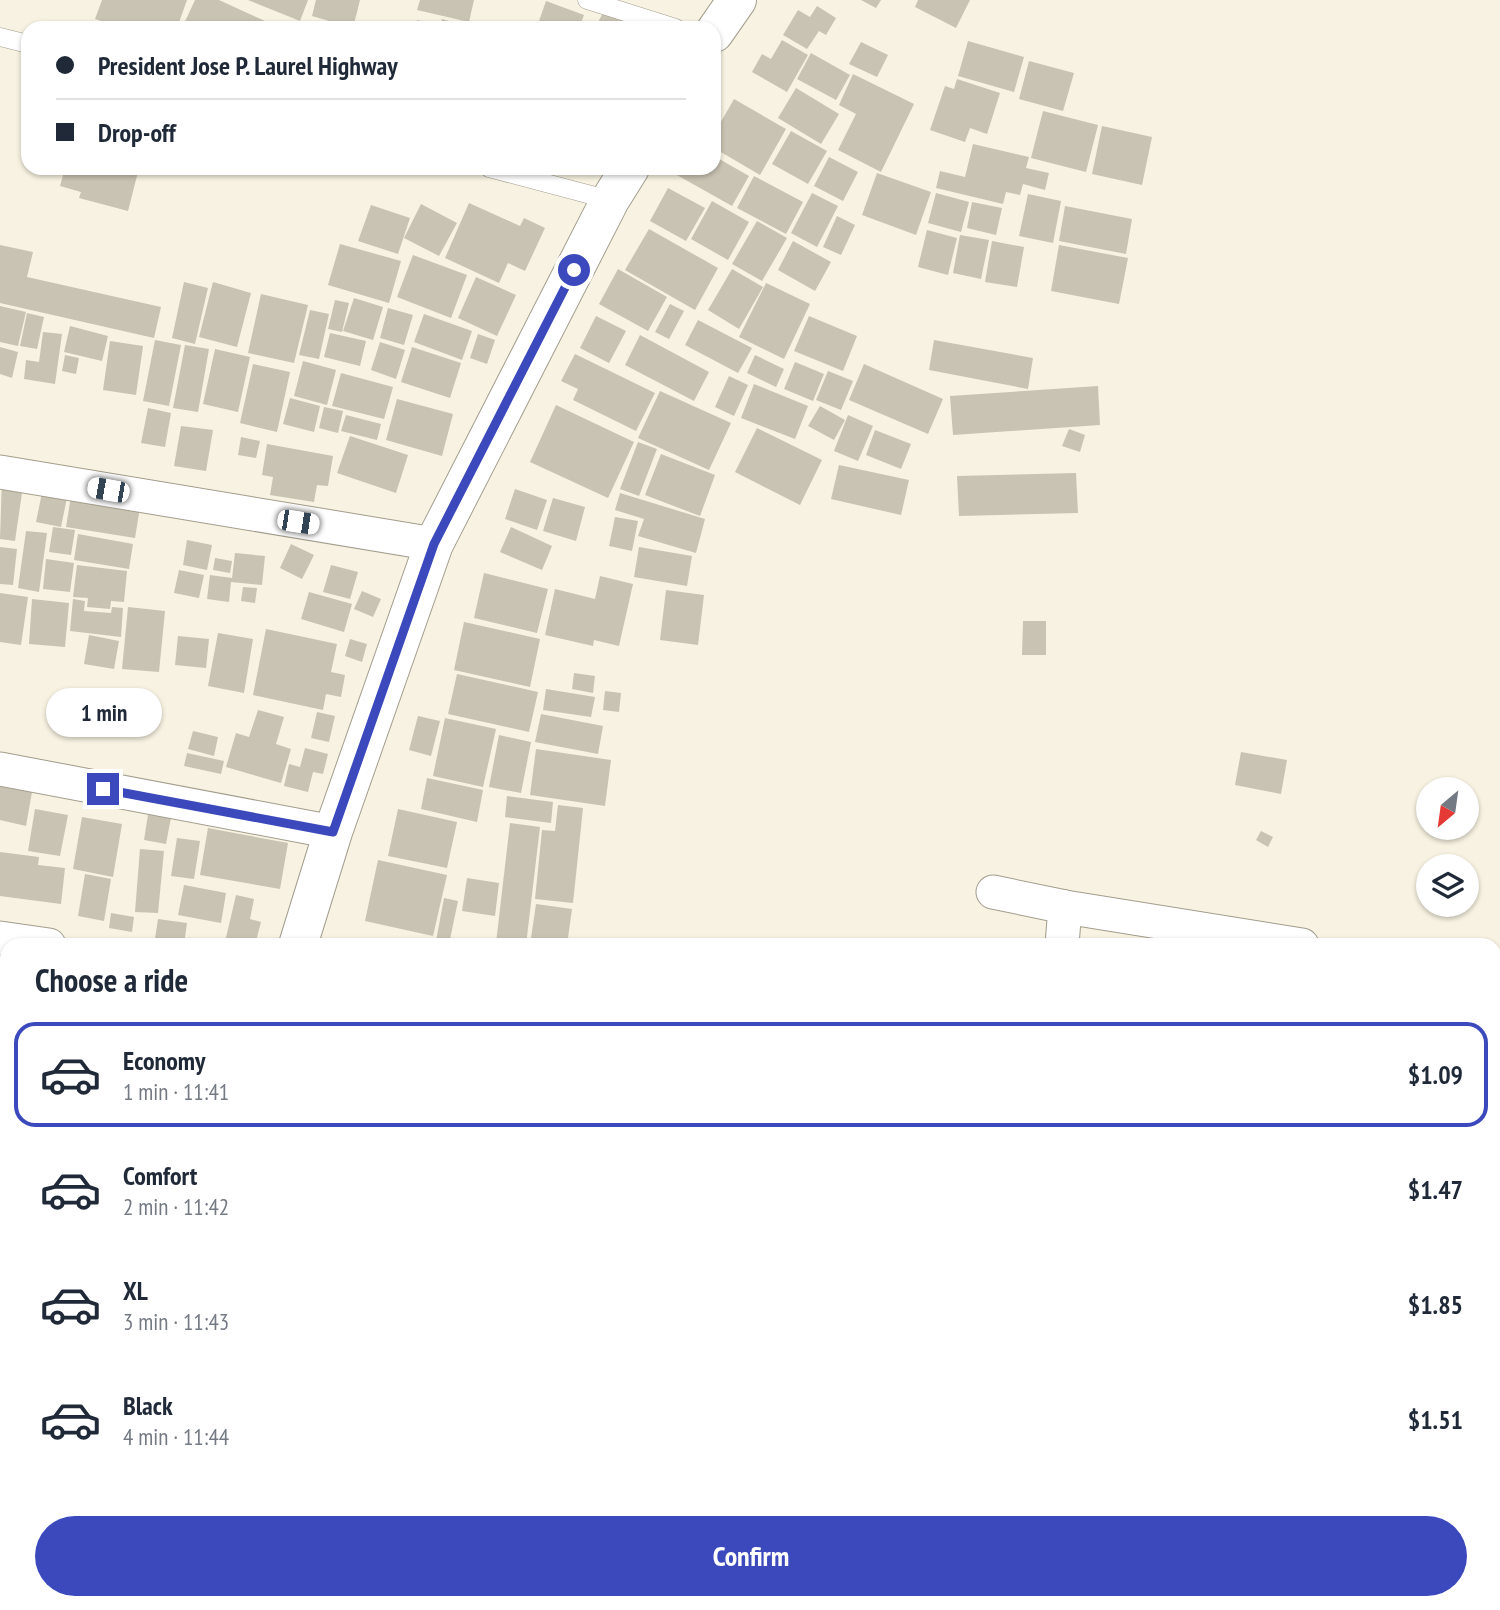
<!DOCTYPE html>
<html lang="en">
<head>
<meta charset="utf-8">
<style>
	:root { --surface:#fff; --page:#f2f2f3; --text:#1f2937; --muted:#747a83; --line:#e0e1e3; --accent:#3b49bc }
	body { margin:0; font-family:"PT Sans Narrow",sans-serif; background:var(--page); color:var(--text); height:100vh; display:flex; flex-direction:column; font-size:26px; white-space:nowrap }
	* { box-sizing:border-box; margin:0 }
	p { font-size:23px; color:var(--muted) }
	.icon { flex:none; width:38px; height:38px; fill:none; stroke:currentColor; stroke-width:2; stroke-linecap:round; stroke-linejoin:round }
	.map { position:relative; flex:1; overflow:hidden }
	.sheet { position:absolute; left:0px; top:938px; width:1502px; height:672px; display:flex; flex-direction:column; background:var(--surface); border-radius:21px 21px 0 0; box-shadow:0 2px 5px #0004 }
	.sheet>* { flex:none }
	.top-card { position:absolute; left:21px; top:21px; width:700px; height:154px; border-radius:21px; box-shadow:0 2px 5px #0004; display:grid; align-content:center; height:154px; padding:0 35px; background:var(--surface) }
	.needle { width:46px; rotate:209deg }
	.controls { position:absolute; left:1416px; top:777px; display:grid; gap:14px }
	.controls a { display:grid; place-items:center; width:63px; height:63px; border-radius:50%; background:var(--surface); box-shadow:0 2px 5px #0004; font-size:35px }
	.end { position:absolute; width:32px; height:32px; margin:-16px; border:9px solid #3b49bc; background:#fff; box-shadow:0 0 0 4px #fff }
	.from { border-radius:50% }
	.bubble { position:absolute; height:49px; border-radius:24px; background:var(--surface); box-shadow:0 2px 5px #0004; font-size:23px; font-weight:800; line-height:49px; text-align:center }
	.car { position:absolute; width:21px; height:42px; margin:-21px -10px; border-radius:9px; box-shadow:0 0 5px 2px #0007; background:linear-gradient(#fff 24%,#345 0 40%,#fff 0 76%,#345 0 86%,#fff 0) }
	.top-card b { display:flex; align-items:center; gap:24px; height:66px; font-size:26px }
	.top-card b+b { border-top:2px solid var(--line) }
	.top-card i { width:18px; height:18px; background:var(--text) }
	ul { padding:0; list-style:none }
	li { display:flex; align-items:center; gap:21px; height:105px; margin:0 14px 10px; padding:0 21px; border:4px solid transparent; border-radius:21px }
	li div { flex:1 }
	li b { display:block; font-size:26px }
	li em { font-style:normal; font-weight:800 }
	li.current { border-color:var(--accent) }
	li>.icon { width:63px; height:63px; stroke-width:1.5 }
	h2 { padding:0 35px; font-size:32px; line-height:84px }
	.button { display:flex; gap:14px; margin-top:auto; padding:14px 35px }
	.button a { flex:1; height:80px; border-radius:42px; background:var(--accent); color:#fff; font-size:28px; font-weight:800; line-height:80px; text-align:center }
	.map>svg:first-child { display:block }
</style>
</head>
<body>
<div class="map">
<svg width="1500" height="1610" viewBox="0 0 1500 1610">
	<rect width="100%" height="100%" fill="#f7f2e1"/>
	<!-- building -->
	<g fill="#c9c3b3">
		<path d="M102 0H187L177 28H122L95 19Z"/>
		<path d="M195 0H219L280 28H182Z"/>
		<path d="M248 0H308L300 21Z"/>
		<path d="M316 0H360L353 28 312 16Z"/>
		<path d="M420 0H474L469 22 417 10Z"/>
		<path d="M861 0H881L876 8Z"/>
		<path d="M918 0H970L956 28 915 7Z"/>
		<path d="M546 1 584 15 579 28H558L539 21Z"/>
		<path d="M817 6 836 18 826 35 819 31 807 49 783 35 798 10 810 17Z"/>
		<path d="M605 9 626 21 622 28H595Z"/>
		<path d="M442 19 466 26 465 28H440Z"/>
		<path d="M417 20 434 24 433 28H415Z"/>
		<path d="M782 40 808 55 787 92 752 72 762 54 771 59Z"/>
		<path d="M968 41 1024 57 1014 92 958 76Z"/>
		<path d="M861 42 888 55 877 77 849 64Z"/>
		<path d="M811 53 850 75 836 100 797 79Z"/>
		<path d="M1029 61 1074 73 1063 111 1019 99Z"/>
		<path d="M853 74 914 104 881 172 838 150 856 114 839 105Z"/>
		<path d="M957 79 1000 93 987 134 970 128 965 142 930 130 945 86 954 89Z"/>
		<path d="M796 88 839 114 821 144 778 118Z"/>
		<path d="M734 99 786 129 760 175 714 148V134Z"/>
		<path d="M1043 111 1098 125 1086 172 1031 158Z"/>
		<path d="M1102 126 1152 137 1142 185 1092 174Z"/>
		<path d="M791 131 827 151 808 184 772 164Z"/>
		<path d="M973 144 1029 157 1026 168 1049 173 1045 190 1023 184 1020 195 1006 192 1003 204 936 188 940 171 965 177Z"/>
		<path d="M714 156 749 176 732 206 668 170 669 168H714Z"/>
		<path d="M829 157 858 172 843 201 814 186Z"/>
		<path d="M65 168H139L128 211 79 198 81 192 60 186Z"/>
		<path d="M877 173 931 192 916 235 862 215Z"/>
		<path d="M754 176 803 202 786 234 737 208Z"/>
		<path d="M668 188 705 208 686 241 650 221Z"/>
		<path d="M812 193 838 206 817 247 791 233Z"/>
		<path d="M936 193 969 202 961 232 928 223Z"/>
		<path d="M1028 194 1061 201 1053 243 1019 236Z"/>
		<path d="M712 201 749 222 728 260 691 239Z"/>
		<path d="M972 202 1002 208 996 235 967 228Z"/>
		<path d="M469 203 520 226 524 218 545 228 525 271 508 263 499 283 445 258Z"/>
		<path d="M421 204 457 223 439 256 404 238Z"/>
		<path d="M371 205 410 218 398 254 358 241Z"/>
		<path d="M1065 206 1132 219 1126 254 1059 241Z"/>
		<path d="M837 216 855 225 841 255 823 247Z"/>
		<path d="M757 221 787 238 762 281 732 264Z"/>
		<path d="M649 229 718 268 695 310 625 270Z"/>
		<path d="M927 230 957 238 948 275 918 267Z"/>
		<path d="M960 235 989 240 981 279 953 273Z"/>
		<path d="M793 241 831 262 815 291 778 270Z"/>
		<path d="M992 241 1024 247 1017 287 985 282Z"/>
		<path d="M340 244 401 261 389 303 328 285Z"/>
		<path d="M0 245 33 252 27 277 161 307 154 338 0 303Z"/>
		<path d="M1059 245 1128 258 1119 304 1051 291Z"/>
		<path d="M413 255 467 275 451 318 397 297Z"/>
		<path d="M618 269 667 297 648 331 599 304Z"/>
		<path d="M732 269 763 287 739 329 708 310Z"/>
		<path d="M476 277 516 295 497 336 458 318Z"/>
		<path d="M184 282 208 288 195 344 172 338Z"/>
		<path d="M213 282 251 293 237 347 199 337Z"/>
		<path d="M766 283 810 304 784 359 739 337Z"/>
		<path d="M261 294 308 305 294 363 248 353Z"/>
		<path d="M354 298 383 307 373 340 343 331Z"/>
		<path d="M335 300 349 303 342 332 328 329Z"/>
		<path d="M670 304 684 311 669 339 655 332Z"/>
		<path d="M0 306 26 312 18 346 0 342Z"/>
		<path d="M388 308 413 315 404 345 380 338Z"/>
		<path d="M310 310 329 314 319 359 299 355Z"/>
		<path d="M27 313 44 317 37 349 20 346Z"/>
		<path d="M424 314 472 331 462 360 414 342Z"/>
		<path d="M596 316 626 331 609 363 580 348Z"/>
		<path d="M809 316 857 336 843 371 794 351Z"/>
		<path d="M698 320 752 348 738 373 685 345Z"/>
		<path d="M70 326 108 336 102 361 64 352Z"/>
		<path d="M43 332 62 334 55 384 24 379 26 360 39 362Z"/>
		<path d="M330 333 366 341 360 366 324 357Z"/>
		<path d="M478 334 495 340 487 364 470 358Z"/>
		<path d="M640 335 709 372 694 401 625 365Z"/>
		<path d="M155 340 181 345 169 406 143 401Z"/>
		<path d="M934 340 1033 358 1028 389 929 370Z"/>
		<path d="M110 341 143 346 136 395 103 390Z"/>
		<path d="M380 342 405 350 396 379 371 370Z"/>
		<path d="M185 345 209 349 198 412 173 408Z"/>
		<path d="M0 347 18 352 12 378 0 374Z"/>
		<path d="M412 347 461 363 450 398 401 382Z"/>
		<path d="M215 349 250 357 238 412 203 404Z"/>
		<path d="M575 354 655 393 636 431 573 400 578 389 561 381Z"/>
		<path d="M65 355 79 358 76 374 62 371Z"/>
		<path d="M755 355 784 369 776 387 747 373Z"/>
		<path d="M303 361 336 370 327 405 294 396Z"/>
		<path d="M795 362 824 374 813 401 784 389Z"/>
		<path d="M253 364 290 372 277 432 240 423Z"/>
		<path d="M864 364 943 399 928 434 849 400Z"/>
		<path d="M828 371 853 381 841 410 816 400Z"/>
		<path d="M341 373 393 387 384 419 332 406Z"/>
		<path d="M729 376 748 385 734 416 715 407Z"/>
		<path d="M754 384 808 406 795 439 741 418Z"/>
		<path d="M1098 386 1100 425 953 435 950 396Z"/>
		<path d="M660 391 731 423 709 470 638 438Z"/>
		<path d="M290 398 320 406 314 432 283 424Z"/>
		<path d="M397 399 453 414 442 456 386 440Z"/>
		<path d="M556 405 634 442 608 498 530 462Z"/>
		<path d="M820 406 845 420 834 440 808 426Z"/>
		<path d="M324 407 343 411 338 433 319 428Z"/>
		<path d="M148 408 171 413 165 447 141 443Z"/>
		<path d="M346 415 381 424 377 440 341 431Z"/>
		<path d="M848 415 873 426 858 461 834 451Z"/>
		<path d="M181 426 213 430 206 471 174 466Z"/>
		<path d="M757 428 822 460 800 505 735 472Z"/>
		<path d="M1069 429 1085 435 1080 452 1062 446Z"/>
		<path d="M875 430 911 444 901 469 866 455Z"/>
		<path d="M350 436 408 455 396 493 337 473Z"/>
		<path d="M241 437 260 441 256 458 238 455Z"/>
		<path d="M638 442 657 449 639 496 620 489Z"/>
		<path d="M267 444 333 456 328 486 317 485 314 502 270 495 273 477 262 475Z"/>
		<path d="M661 454 715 475 700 516 645 495Z"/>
		<path d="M839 465 909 480 901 515 831 499Z"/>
		<path d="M1076 473 1078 513 959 516 957 476Z"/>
		<path d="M2 476 24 479 15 541 0 539Z"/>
		<path d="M44 483 69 488 61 527 36 522Z"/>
		<path d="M515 489 547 500 537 530 505 519Z"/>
		<path d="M72 490 141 501 135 538 66 527Z"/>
		<path d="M620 493 705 519 696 553 638 536 644 519 615 510Z"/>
		<path d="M553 498 585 507 576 541 543 531Z"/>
		<path d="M615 517 638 521 632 551 609 546Z"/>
		<path d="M53 527 75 530 71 555 49 552Z"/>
		<path d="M511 527 552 546 542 570 500 552Z"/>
		<path d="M26 531 47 533 39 592 18 588Z"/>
		<path d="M78 534 133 544 129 569 74 560Z"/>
		<path d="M187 540 212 545 207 570 183 565Z"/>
		<path d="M291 544 314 555 302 579 280 568Z"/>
		<path d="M0 547 17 549 13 585 0 584Z"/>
		<path d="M639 547 692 556 687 586 634 577Z"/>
		<path d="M235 553 265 556 262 585 231 582 229 602 207 599 210 575 232 578Z"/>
		<path d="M215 558 232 561 230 573 213 570Z"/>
		<path d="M46 559 74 563 70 592 43 589Z"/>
		<path d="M77 565 127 571 124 602 111 601 110 609 87 607 88 598 73 597Z"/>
		<path d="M331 565 358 572 350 599 323 592Z"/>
		<path d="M179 570 204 575 199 598 174 593Z"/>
		<path d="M484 573 548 589 537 633 474 618Z"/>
		<path d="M600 576 633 584 619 646 594 640 593 646 545 635 555 589 595 599Z"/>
		<path d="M243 587 257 588 255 603 241 601Z"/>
		<path d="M666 590 704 595 698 645 660 640Z"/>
		<path d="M362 591 381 599 373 617 354 609Z"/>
		<path d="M309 592 352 604 344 632 301 619Z"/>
		<path d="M0 593 28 597 21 645 0 642Z"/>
		<path d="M32 599 69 603 65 647 29 644Z"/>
		<path d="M73 599 85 601 84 611 111 613 112 607 123 608 121 637 70 631Z"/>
		<path d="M128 607 165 611 159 672 122 669Z"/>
		<path d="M1023 621H1046V655H1022Z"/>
		<path d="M464 622 540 639 530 687 454 670Z"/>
		<path d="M266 629 337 644 331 672 345 675 341 697 326 694 323 710 253 695Z"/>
		<path d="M218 633 253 639 244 693 208 686Z"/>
		<path d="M89 635 119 641 114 669 84 664Z"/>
		<path d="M178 636 209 639 206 668 175 665Z"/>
		<path d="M350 639 367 644 362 662 345 656Z"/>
		<path d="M574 673 595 676 593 693 572 689Z"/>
		<path d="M457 674 538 692 529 732 448 714Z"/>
		<path d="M546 689 595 697 591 717 543 710Z"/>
		<path d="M605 691 621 693 619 712 603 710Z"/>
		<path d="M258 710 284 717 276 744 291 749 281 783 226 767 236 733 249 737Z"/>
		<path d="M317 712 335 716 329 742 311 738Z"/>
		<path d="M541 714 603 726 598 754 535 742Z"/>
		<path d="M418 716 440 721 431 756 409 750Z"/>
		<path d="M445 718 496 729 483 787 433 776Z"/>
		<path d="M193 731 218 737 214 756 188 749Z"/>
		<path d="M499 735 531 742 521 793 489 787Z"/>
		<path d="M305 748 328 754 323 774 313 772 308 792 284 786 289 764 300 767Z"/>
		<path d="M536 749 611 760 605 806 530 795Z"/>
		<path d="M1241 752 1287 760 1281 794 1235 785Z"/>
		<path d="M187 753 224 761 221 774 184 766Z"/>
		<path d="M427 778 483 790 477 822 421 809Z"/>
		<path d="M0 785 32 792 26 826 0 820Z"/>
		<path d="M507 796 553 802 551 823 505 817Z"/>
		<path d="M150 802 173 807 166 844 144 840Z"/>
		<path d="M558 805 583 808 573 903 535 899 542 830 555 831Z"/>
		<path d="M35 809 68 815 60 856 28 851Z"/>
		<path d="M398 809 457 822 447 868 388 856Z"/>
		<path d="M82 817 122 824 113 877 73 869Z"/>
		<path d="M510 823 540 827 526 945 496 943Z"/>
		<path d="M208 828 288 843 280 889 200 875Z"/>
		<path d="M1261 831 1273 837 1268 847 1256 840Z"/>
		<path d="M177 838 200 841 194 879 171 876Z"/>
		<path d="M140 849 164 851 158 913 135 912Z"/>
		<path d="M0 852 39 857 38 865 65 868 61 904 0 896Z"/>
		<path d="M378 860 447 875 433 936 365 921Z"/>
		<path d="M85 874 111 879 104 921 78 916Z"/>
		<path d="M467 878 499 883 495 916 462 911Z"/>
		<path d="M184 885 226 893 221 923 178 915Z"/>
		<path d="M236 895 254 899 250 919 261 922 255 945 225 942Z"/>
		<path d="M444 898 458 901 449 944 436 941Z"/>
		<path d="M536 904 572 909 567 945H530Z"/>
		<path d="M111 913 134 917 132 932 109 928Z"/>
		<path d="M158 919 187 923 184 945H154Z"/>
		<path d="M443 1603H463L466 1605 464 1610H440Z"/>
	</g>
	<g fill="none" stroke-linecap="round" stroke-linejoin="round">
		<!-- service casing -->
		<g stroke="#a29d8d" stroke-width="19">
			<g id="service">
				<path d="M587 0 676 28"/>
				<path d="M0 37 28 44"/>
				<path d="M489 168 610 200"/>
			</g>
		</g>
		<!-- minor casing -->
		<g stroke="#a29d8d" stroke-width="35">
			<g id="minor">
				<path d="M0 472 434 544"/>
				<path d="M0 769 333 832"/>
				<path d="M993 892 1065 907 1302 945"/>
				<path d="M0 938 49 945"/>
				<path d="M1062 945 1065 907"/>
				<path d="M1494 975 1500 976"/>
				<path d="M1494 1222 1500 1223"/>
				<path d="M1018 1603 1022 1610"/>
				<path d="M593 1610 594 1603"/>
				<path d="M837 1610 838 1603"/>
			</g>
		</g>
		<!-- trunk casing -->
		<g stroke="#a29d8d" stroke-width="40">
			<g id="trunk">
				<path d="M714 33 737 0"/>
				<path d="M298 945 333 832 434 544 610 200 630 168"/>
				<path d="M123 1610 125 1603"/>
			</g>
		</g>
		<!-- path -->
		<path stroke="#a4a093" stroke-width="4.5" stroke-dasharray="3.5 5" stroke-linecap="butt" d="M0 1153 7 1154"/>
		<!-- service -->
		<use href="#service" stroke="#fff" stroke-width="18"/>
		<!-- minor -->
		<use href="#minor" stroke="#fff" stroke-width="33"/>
		<!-- trunk -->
		<use href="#trunk" stroke="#fff" stroke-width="38"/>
	</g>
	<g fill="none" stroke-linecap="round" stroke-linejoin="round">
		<!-- route -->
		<path stroke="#3b49bc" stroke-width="9" d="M103 789 333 832 434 544 574 270"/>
	</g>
</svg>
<div class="controls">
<a><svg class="needle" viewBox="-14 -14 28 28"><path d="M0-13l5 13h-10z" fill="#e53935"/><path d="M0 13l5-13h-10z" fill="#747a83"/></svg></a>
<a><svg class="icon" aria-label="layers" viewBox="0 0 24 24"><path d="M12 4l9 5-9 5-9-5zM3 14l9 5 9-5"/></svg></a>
</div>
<i class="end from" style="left:574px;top:270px"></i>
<i class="end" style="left:103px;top:789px"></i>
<div class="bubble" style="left:46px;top:688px;width:116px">1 min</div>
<i class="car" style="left:108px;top:490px;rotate:280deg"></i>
<i class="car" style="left:298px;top:522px;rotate:99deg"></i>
<div class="top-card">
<b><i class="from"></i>President Jose P. Laurel Highway</b>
<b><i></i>Drop-off</b>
</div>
<section class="sheet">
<h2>Choose a ride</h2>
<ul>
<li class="current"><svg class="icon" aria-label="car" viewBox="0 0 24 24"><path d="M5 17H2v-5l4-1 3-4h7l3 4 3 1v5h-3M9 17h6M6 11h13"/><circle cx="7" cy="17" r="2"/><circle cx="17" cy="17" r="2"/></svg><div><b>Economy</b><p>1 min · 11:41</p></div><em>$1.09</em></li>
<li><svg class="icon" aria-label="car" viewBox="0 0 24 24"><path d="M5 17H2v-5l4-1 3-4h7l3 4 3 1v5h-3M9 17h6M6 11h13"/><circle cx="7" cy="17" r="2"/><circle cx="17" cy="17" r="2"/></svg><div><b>Comfort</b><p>2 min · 11:42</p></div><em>$1.47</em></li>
<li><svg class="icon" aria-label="car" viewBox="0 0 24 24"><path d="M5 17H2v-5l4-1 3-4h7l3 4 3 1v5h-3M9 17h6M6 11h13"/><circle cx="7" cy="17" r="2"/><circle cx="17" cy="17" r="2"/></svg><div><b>XL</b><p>3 min · 11:43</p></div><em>$1.85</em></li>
<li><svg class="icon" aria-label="car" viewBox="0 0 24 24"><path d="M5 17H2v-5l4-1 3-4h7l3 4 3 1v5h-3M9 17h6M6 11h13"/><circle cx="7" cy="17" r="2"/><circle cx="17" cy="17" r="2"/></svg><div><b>Black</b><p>4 min · 11:44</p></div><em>$1.51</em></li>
</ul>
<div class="button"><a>Confirm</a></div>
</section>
</div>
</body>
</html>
